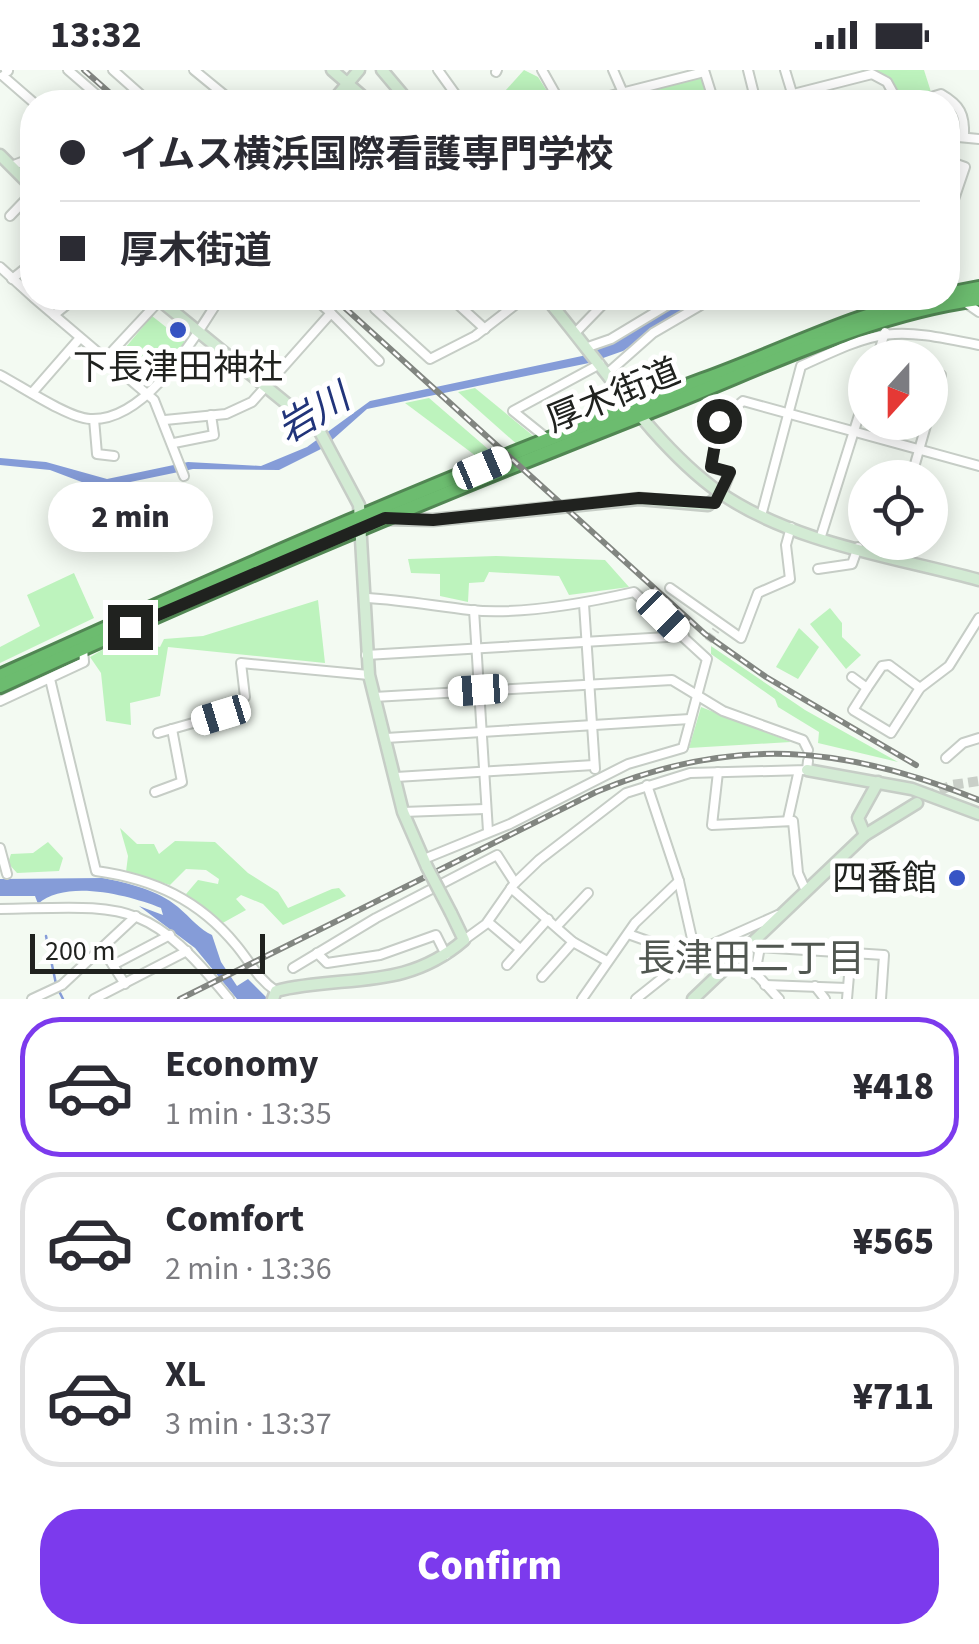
<!DOCTYPE html>
<html lang="en">
<head>
<meta charset="utf-8">
<style>
	:root { --surface:#fff; --page:#f2f2f3; --text:#2b2b33; --muted:#7c7c81; --line:#e1e1e2; --accent:#7c3aed }
	body { margin:0; font-family:"Source Sans 3","Noto Sans JP",sans-serif; background:var(--page); color:var(--text); height:100vh; display:flex; flex-direction:column; font-size:38px; white-space:nowrap }
	* { box-sizing:border-box; margin:0 }
	p { font-size:32px; color:var(--muted) }
	.icon { flex:none; width:55px; height:55px; fill:none; stroke:currentColor; stroke-width:2; stroke-linecap:round; stroke-linejoin:round }
	.map { position:relative; height:929px; overflow:hidden }
	.details { display:flex; flex-direction:column; background:var(--surface); flex:1 }
	.details>* { flex:none }
	.banner { position:absolute; left:20px; top:20px; width:940px; height:220px; border-radius:40px; box-shadow:0 5px 25px #0003; display:grid; align-content:center; height:220px; padding:0 40px; background:var(--surface) }
	.needle { width:65px; rotate:201deg }
	.fabs { position:absolute; left:848px; top:270px; display:grid; gap:20px }
	.fabs a { display:grid; place-items:center; width:100px; height:100px; border-radius:50%; background:var(--surface); box-shadow:0 5px 25px #0003; font-size:50px }
	.scale { position:absolute; left:30px; bottom:25px; width:235px; box-sizing:border-box; padding-left:10px; border:5px solid #20221f; border-top:0; font-size:28px; line-height:35px; white-space:nowrap; color:#20221f; -webkit-text-stroke:8px #fff; paint-order:stroke }
	.end { position:absolute; width:45px; height:45px; margin:-22px; border:12px solid #20221f; background:#fff; box-shadow:0 0 0 5px #fff }
	.from { border-radius:50% }
	.bubble { position:absolute; height:70px; border-radius:35px; background:var(--surface); box-shadow:0 5px 25px #0003; font-size:32px; font-weight:800; line-height:70px; text-align:center }
	.car { position:absolute; width:30px; height:60px; margin:-30px -15px; border-radius:12px; box-shadow:0 0 8px 2px #0007; background:linear-gradient(#fff 24%,#345 0 40%,#fff 0 76%,#345 0 86%,#fff 0) }
	.banner b { display:flex; align-items:center; gap:35px; height:95px; font-size:38px }
	.banner b+b { border-top:2px solid var(--line) }
	.banner i { width:25px; height:25px; background:var(--text) }
	ul { padding:18px 0 0; list-style:none }
	li { display:flex; align-items:center; gap:30px; height:140px; margin:0 20px 15px; padding:0 20px; border:5px solid var(--line); border-radius:40px }
	li div { flex:1 }
	li b { display:block; font-size:38px }
	li em { font-style:normal; font-weight:800 }
	li.current { border-color:var(--accent) }
	li>.icon { width:90px; height:90px; stroke-width:1.5 }
	.button { display:flex; gap:20px; margin-top:auto; padding:20px 40px }
	.button a { flex:1; height:115px; border-radius:40px; background:var(--accent); color:#fff; font-size:40px; font-weight:800; line-height:115px; text-align:center }
	.status { display:flex; justify-content:space-between; align-items:center; height:70px; padding:0 50px; background:var(--surface); direction:ltr }
	.status svg { height:28px; fill:currentColor }
	.map>svg:first-child { display:block }
</style>
</head>
<body>
<div class="status"><b>13:32</b><svg viewBox="0 0 49 12"><path d="M0 12V9h3v3zM5 12V6h3v6zM10 12V3h3v9zM15 12V0h3v12zM26 1h20v11H26zM47 4h2v5h-2z"/></svg></div>
<div class="map">
<svg width="979" height="929" viewBox="0 0 979 929">
	<rect width="100%" height="100%" fill="#f3faf2"/>
	<!-- green -->
	<g fill="#bdf3bd">
		<path d="M524 0 538 7 554 32H495Z"/>
		<path d="M860 0H924L931 22 905 32 888 6Z"/>
		<path d="M702 7 709 32H629L627 26Z"/>
		<path d="M152 246 185 272 149 317 114 291Z"/>
		<path d="M475 318 537 369 520 377 458 322Z"/>
		<path d="M429 328 495 385 484 392 405 333Z"/>
		<path d="M496 486 605 490 629 517 569 525 559 506 489 502 484 512 469 513 468 532 440 526V504L411 503 408 489Z"/>
		<path d="M74 503 94 548 0 593V577L40 556 27 525Z"/>
		<path d="M318 530 325 593 168 577 160 626 130 633 131 655 106 651 101 603 90 587 138 559 131 571 160 577 164 569 203 566Z"/>
		<path d="M830 538 842 553V567L861 585 846 599 810 554Z"/>
		<path d="M799 558 819 577 798 609 776 597Z"/>
		<path d="M711 576 805 640 898 692 818 673 819 662 778 637 775 629 711 584Z"/>
		<path d="M701 637 791 672 689 678Z"/>
		<path d="M120 758 137 774H154L159 784 175 771 215 772 248 803 278 822 288 838 332 819 339 818 346 826 283 855 263 834 241 825 236 829 246 840 219 855 186 824 198 810 218 814 219 809 206 800 186 799 170 815 126 802 128 786Z"/>
		<path d="M48 772 63 788 59 801 17 803 8 793 11 784 33 783Z"/>
	</g>
	<!-- water -->
	<g fill="#859cd8">
		<path d="M688 228H701L623 281 589 293 367 339 323 378 279 400 193 399 111 416 87 414 50 400 0 395V388L46 392 107 409 188 392 261 396 307 377 370 331 582 286 616 272Z"/>
		<path d="M103 808C128 813 158 820 178 837 191 848 200 860 212 865L221 892 237 916 248 909 268 929H237L195 878 139 836 163 845 161 838C128 825 66 809 38 834L35 826H0V809Z"/>
	</g>
	<g fill="none" stroke-linecap="round" stroke-linejoin="round">
		<!-- stream -->
		<g stroke="#859cd8" stroke-width="2.5">
			<path d="M46 866 56 914"/>
			<path d="M59 921 63 929"/>
		</g>
		<!-- street-tunnel -->
		<path stroke="#c9cfc8" stroke-width="8" stroke-dasharray="8 4" stroke-linecap="butt" d="M708 571 716 560"/>
		<!-- secondary-tunnel -->
		<path stroke="#c9cfc8" stroke-width="10" stroke-dasharray="10 5" stroke-linecap="butt" d="M926 727 952 715 979 711"/>
		<!-- street casing -->
		<g stroke="#c6cdc6" stroke-width="12">
			<g id="street">
				<path d="M6 0 8 1"/>
				<path d="M68 0 105 32"/>
				<path d="M113 0 149 32"/>
				<path d="M194 0 233 32"/>
				<path d="M438 0 461 32"/>
				<path d="M542 0 560 32"/>
				<path d="M613 0 627 32"/>
				<path d="M704 0 714 32"/>
				<path d="M748 0 756 32"/>
				<path d="M785 0 792 23"/>
				<path d="M496 2 497 0"/>
				<path d="M3 6 33 32"/>
				<path d="M586 32 704 2"/>
				<path d="M762 32 872 4 887 12 898 32"/>
				<path d="M915 32 941 24C960 35 965 44 964 66"/>
				<path d="M948 66 979 69"/>
				<path d="M948 91 965 97 948 147"/>
				<path d="M11 96 32 88"/>
				<path d="M10 146 32 123"/>
				<path d="M0 197 32 226"/>
				<path d="M12 209 32 193"/>
				<path d="M34 228 154 330 184 406"/>
				<path d="M314 228 331 243"/>
				<path d="M385 228 375 239 430 289 475 266 524 228"/>
				<path d="M451 228 485 259"/>
				<path d="M963 231 979 242"/>
				<path d="M54 245 75 228"/>
				<path d="M576 262 609 228"/>
				<path d="M588 277 611 269 679 228"/>
				<path d="M877 288 885 262"/>
				<path d="M105 289 160 230"/>
				<path d="M609 302 653 263 713 228"/>
				<path d="M0 305C21 316 68 348 90 349 146 352 194 268 220 228"/>
				<path d="M32 323 80 268"/>
				<path d="M930 343 941 305"/>
				<path d="M94 349 97 384 114 386"/>
				<path d="M165 350 226 344 252 332 331 243 379 291"/>
				<path d="M549 370 513 341 600 294"/>
				<path d="M174 373 214 365 211 345"/>
				<path d="M911 408 927 352"/>
				<path d="M722 423 730 403 711 397 719 351 743 331 979 396"/>
				<path d="M761 446 801 296C883 258 891 257 979 275"/>
				<path d="M821 466 865 326"/>
				<path d="M888 485 892 472"/>
				<path d="M818 499 852 494 858 477"/>
				<path d="M670 518 741 568 758 523 790 509 786 475 791 457"/>
				<path d="M368 528C402 530 435 536 470 540 519 545 586 533 634 522L707 589 683 678 628 694 510 754 424 789"/>
				<path d="M584 534 595 699"/>
				<path d="M474 540 488 761"/>
				<path d="M366 585 684 566"/>
				<path d="M852 607 867 618 882 596 889 595 920 618"/>
				<path d="M50 609 96 801C154 809 199 830 236 875 251 893 257 908 276 921"/>
				<path d="M867 618 853 640 891 663 920 618 949 596 979 548"/>
				<path d="M374 627 672 610 723 641 803 670 808 680"/>
				<path d="M0 631 84 592 83 578"/>
				<path d="M158 663 221 645 245 627 241 593 369 605"/>
				<path d="M386 668 690 649"/>
				<path d="M946 688 963 673 979 668"/>
				<path d="M718 702 712 755 793 751 798 803 806 821"/>
				<path d="M396 707 594 695"/>
				<path d="M647 715 679 811 695 882"/>
				<path d="M155 722 182 712 172 659"/>
				<path d="M403 742 485 739"/>
				<path d="M788 749 798 704"/>
				<path d="M0 778 7 804"/>
				<path d="M511 818 573 872 607 891"/>
				<path d="M0 839C124 837 145 826 229 929"/>
				<path d="M488 852 520 879"/>
				<path d="M557 856 588 823"/>
				<path d="M628 864 659 875 680 895"/>
				<path d="M464 870 486 854 514 814 539 790 626 723 690 703 807 700 808 691"/>
				<path d="M102 878 125 914"/>
				<path d="M317 883 327 893 380 885 436 865 446 885"/>
				<path d="M739 885 779 929"/>
				<path d="M113 895 170 865"/>
				<path d="M507 895 548 849"/>
				<path d="M293 898 376 848 497 785 515 813"/>
				<path d="M755 904 760 877 884 885 881 929"/>
				<path d="M542 907 573 872"/>
				<path d="M765 915 847 918"/>
				<path d="M815 916 825 929"/>
				<path d="M32 929 62 915 136 846"/>
				<path d="M94 929 187 881"/>
				<path d="M582 929 635 853 679 811"/>
				<path d="M636 929 695 882 778 845"/>
				<path d="M847 929 851 882"/>
			</g>
		</g>
		<!-- secondary casing -->
		<g stroke="#c6cdc6" stroke-width="15">
			<g id="secondary">
				<path d="M332 0 369 32"/>
				<path d="M382 0 409 32"/>
				<path d="M332 32 359 0"/>
				<path d="M0 85 32 117"/>
				<path d="M157 228 319 360 359 435 369 605 403 742 427 797"/>
				<path d="M546 228C598 289 654 376 719 422 792 473 895 487 979 510"/>
				<path d="M385 449 433 450 639 429 708 435 722 423"/>
				<path d="M807 700 912 719 979 744"/>
				<path d="M865 765 858 748 878 712"/>
				<path d="M273 929 276 921C344 904 404 922 464 870L451 843"/>
				<path d="M693 929 865 765 917 733"/>
			</g>
		</g>
		<!-- highway casing -->
		<g stroke="#518653" stroke-width="18">
			<g id="highway">
				<path d="M948 224 979 218"/>
				<path d="M0 606C231 501 465 398 703 310 778 283 852 245 930 228"/>
				<path d="M0 616C218 516 440 424 664 336 766 296 870 243 979 229"/>
			</g>
		</g>
		<!-- street -->
		<use href="#street" stroke="#fff" stroke-width="8"/>
		<!-- secondary -->
		<use href="#secondary" stroke="#d3ebd4" stroke-width="10"/>
		<!-- highway -->
		<use href="#highway" stroke="#6cbc6f" stroke-width="12"/>
		<!-- rail casing -->
		<g stroke="#828681" stroke-width="6">
			<g id="rail">
				<path d="M84 0 120 32"/>
				<path d="M334 228 705 564 766 607 916 695"/>
				<path d="M180 929 596 722C733 665 844 675 979 730"/>
			</g>
		</g>
		<!-- rail -->
		<use href="#rail" stroke="#fff" stroke-width="2.5" stroke-dasharray="8" stroke-linecap="butt"/>
		<!-- secondary-bridge casing -->
		<g stroke="#c6cdc6" stroke-width="15" stroke-linecap="butt">
			<path id="secondary-bridge" d="M427 797 451 843"/>
		</g>
		<!-- secondary-bridge -->
		<use href="#secondary-bridge" stroke="#d3ebd4" stroke-width="10"/>
	</g>
	<g fill="none" stroke-linecap="round" stroke-linejoin="round">
		<!-- route -->
		<path stroke="#20221f" stroke-width="12" d="M130 557 385 448 433 450 639 428 715 433 730 402 711 397 719 351"/>
	</g>
	<!-- markers -->
	<g fill="#3754c5" stroke="#fff" stroke-width="4">
		<circle cx="178" cy="260" r="10"/>
		<circle cx="957" cy="808" r="10"/>
	</g>
	<g text-anchor="middle" stroke-width="10" stroke-linejoin="round" paint-order="stroke">
		<!-- poi labels -->
		<g font-size="35" fill="#20221f" stroke="#fff">
			<text x="178" y="309">下長津田神社</text>
			<text x="937" y="820" text-anchor="end">四番館</text>
		</g>
		<!-- street labels -->
		<g font-size="35" fill="#20221f" stroke="#fff">
			<text transform="translate(613 325) rotate(-22)" y="12">厚木街道</text>
		</g>
		<!-- water labels -->
		<g font-size="38" font-style="italic" fill="#21347a" stroke="#fff">
			<text transform="translate(313 343) rotate(-31)" y="13">岩川</text>
		</g>
		<!-- neighbourhood labels -->
		<g font-size="38" fill="#515751" stroke="#fff">
			<text x="751" y="901">長津田二丁目</text>
		</g>
	</g>
</svg>
<div class="fabs">
<a><svg class="needle" viewBox="-14 -14 28 28"><path d="M0-13l5 13h-10z" fill="#e53935"/><path d="M0 13l5-13h-10z" fill="#7c7c81"/></svg></a>
<a><svg class="icon" aria-label="locate" viewBox="0 0 24 24"><circle cx="12" cy="12" r="6"/><path d="M12 2v4M12 18v4M2 12h4M18 12h4"/></svg></a>
</div>
<div class="scale">200 m</div>
<i class="end from" style="left:719px;top:351px"></i>
<i class="end" style="left:130px;top:557px"></i>
<div class="bubble" style="left:48px;top:412px;width:165px">2 min</div>
<i class="car" style="left:482px;top:398px;rotate:67deg"></i>
<i class="car" style="left:663px;top:546px;rotate:135deg"></i>
<i class="car" style="left:478px;top:620px;rotate:266deg"></i>
<i class="car" style="left:221px;top:645px;rotate:253deg"></i>
<div class="banner">
<b><i class="from"></i>イムス横浜国際看護専門学校</b>
<b><i></i>厚木街道</b>
</div>
</div>
<section class="details">
<ul>
<li class="current"><svg class="icon" aria-label="car" viewBox="0 0 24 24"><path d="M5 17H2v-5l4-1 3-4h7l3 4 3 1v5h-3M9 17h6M6 11h13"/><circle cx="7" cy="17" r="2"/><circle cx="17" cy="17" r="2"/></svg><div><b>Economy</b><p>1 min · 13:35</p></div><em>¥418</em></li>
<li><svg class="icon" aria-label="car" viewBox="0 0 24 24"><path d="M5 17H2v-5l4-1 3-4h7l3 4 3 1v5h-3M9 17h6M6 11h13"/><circle cx="7" cy="17" r="2"/><circle cx="17" cy="17" r="2"/></svg><div><b>Comfort</b><p>2 min · 13:36</p></div><em>¥565</em></li>
<li><svg class="icon" aria-label="car" viewBox="0 0 24 24"><path d="M5 17H2v-5l4-1 3-4h7l3 4 3 1v5h-3M9 17h6M6 11h13"/><circle cx="7" cy="17" r="2"/><circle cx="17" cy="17" r="2"/></svg><div><b>XL</b><p>3 min · 13:37</p></div><em>¥711</em></li>
</ul>
<div class="button"><a>Confirm</a></div>
</section>
</body>
</html>
